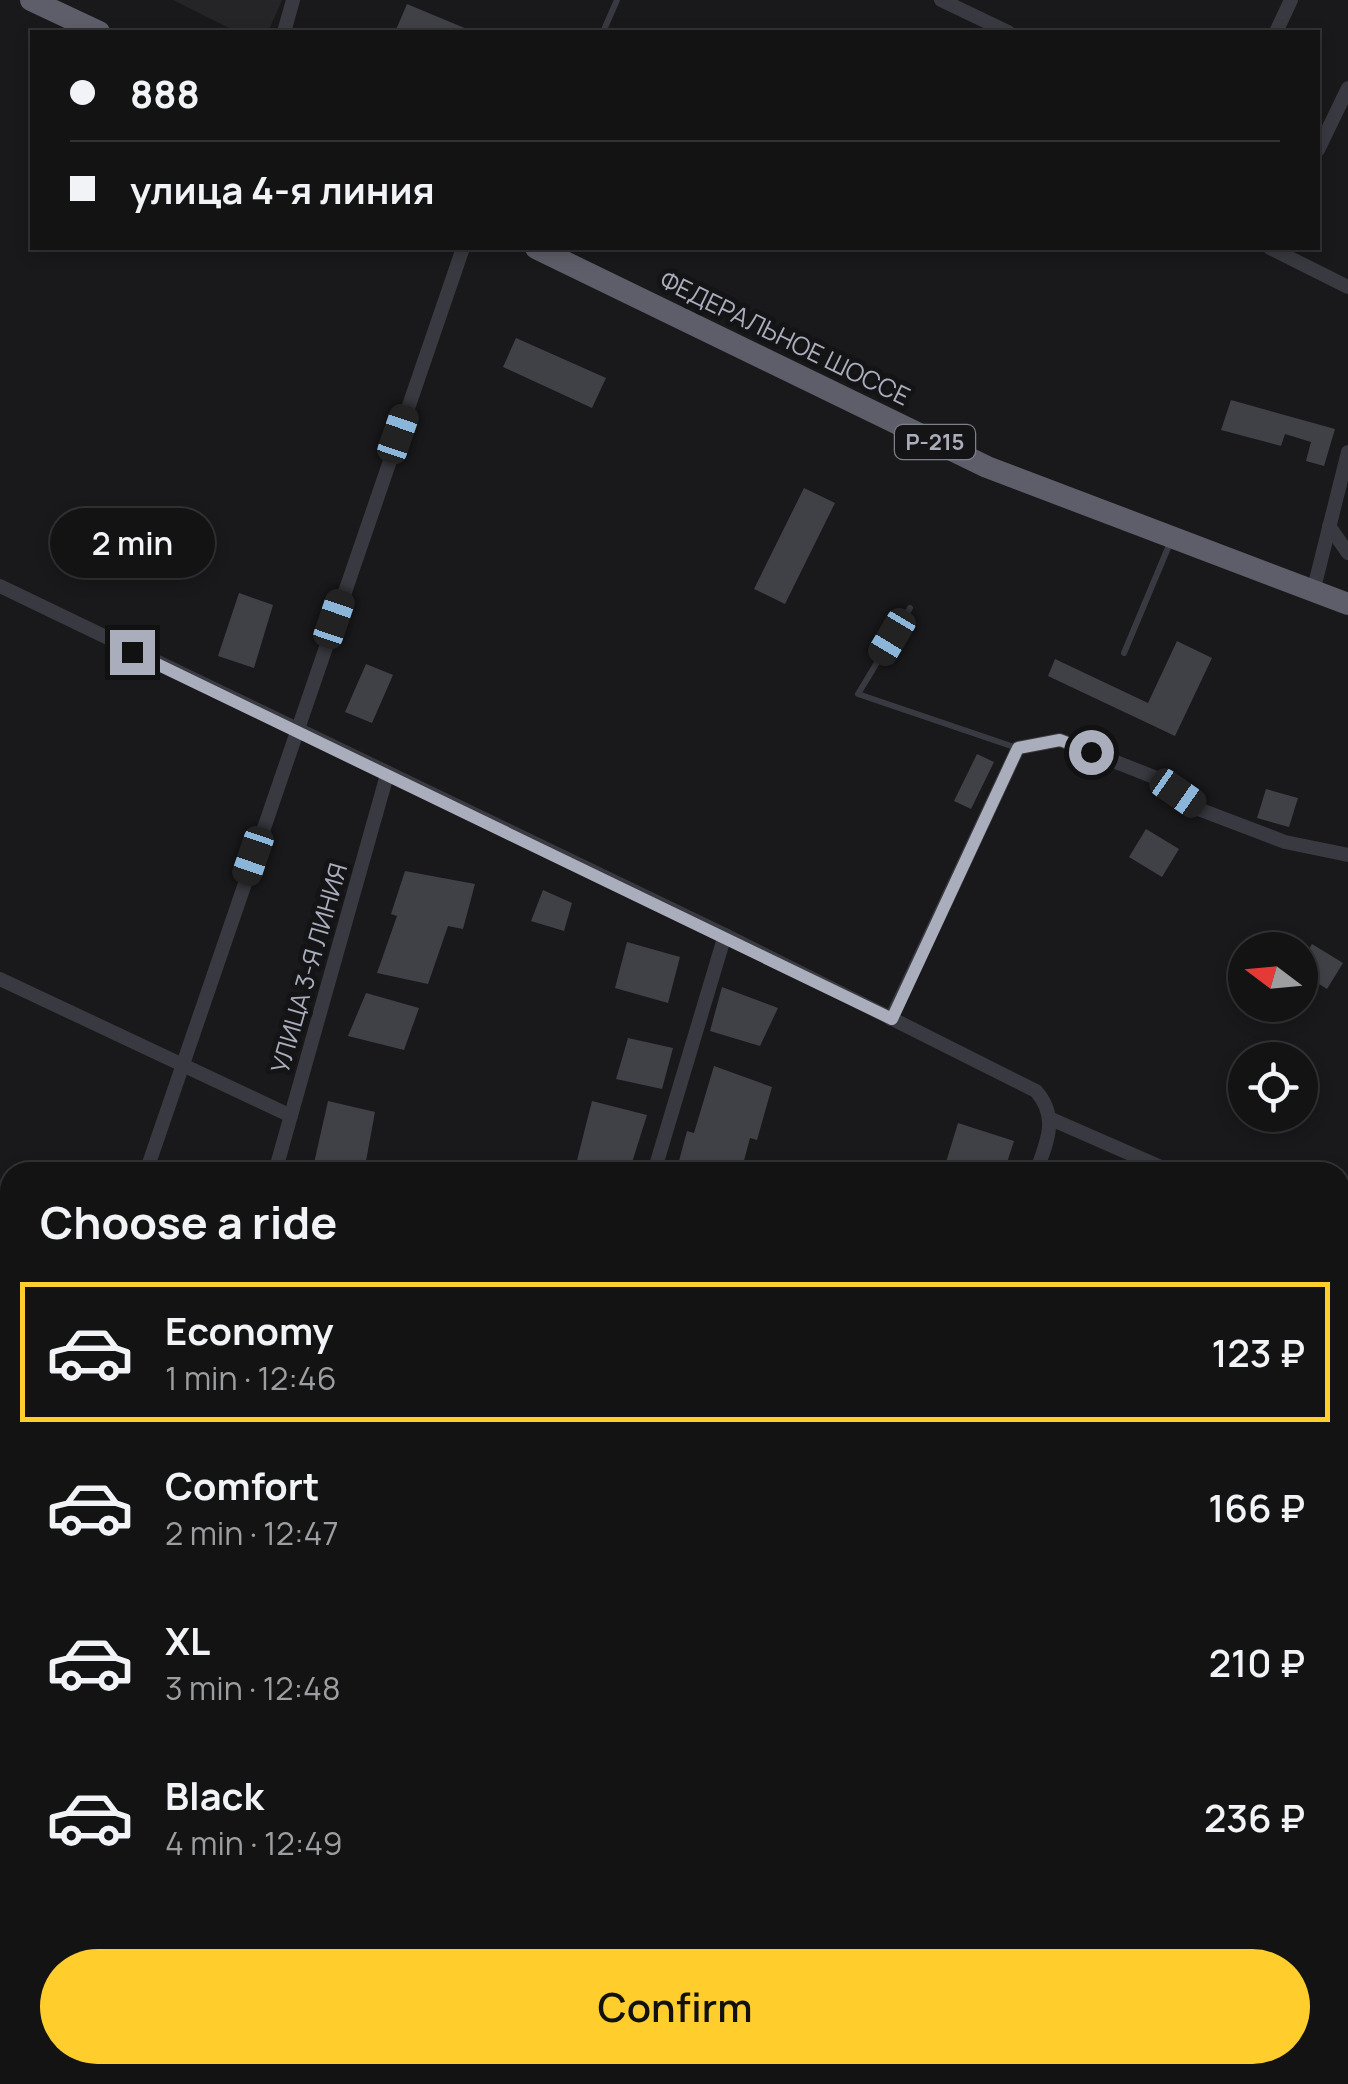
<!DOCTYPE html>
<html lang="en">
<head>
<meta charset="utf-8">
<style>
	:root { --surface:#131314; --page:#1c1c1d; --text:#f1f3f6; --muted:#9d9ea0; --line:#323234; --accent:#ffce2d }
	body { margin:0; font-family:Manrope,sans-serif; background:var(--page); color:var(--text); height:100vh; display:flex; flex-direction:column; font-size:38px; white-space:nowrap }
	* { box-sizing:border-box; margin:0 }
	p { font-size:32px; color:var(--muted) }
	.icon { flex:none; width:55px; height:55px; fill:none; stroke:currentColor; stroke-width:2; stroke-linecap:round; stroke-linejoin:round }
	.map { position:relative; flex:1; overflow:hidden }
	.side { position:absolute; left:0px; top:1162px; width:1350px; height:922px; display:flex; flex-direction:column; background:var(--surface); border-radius:30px 30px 0 0; box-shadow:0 5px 15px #0003,0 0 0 2px var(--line) }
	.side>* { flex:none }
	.banner { position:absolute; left:30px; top:30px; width:1290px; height:220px; border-radius:0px; box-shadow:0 5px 15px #0003,0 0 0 2px var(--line); display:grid; align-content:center; height:220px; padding:0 40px; background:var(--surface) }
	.needle { width:65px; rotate:286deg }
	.controls { position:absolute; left:1228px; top:932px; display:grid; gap:20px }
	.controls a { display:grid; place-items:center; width:90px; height:90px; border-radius:50%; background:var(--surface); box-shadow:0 5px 15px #0003,0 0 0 2px var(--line); font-size:50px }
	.end { position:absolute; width:45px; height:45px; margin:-22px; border:12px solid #aaaebc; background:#111; box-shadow:0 0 0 5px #111 }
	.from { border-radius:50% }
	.bubble { position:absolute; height:70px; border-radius:35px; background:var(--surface); box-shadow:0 5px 15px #0003,0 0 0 2px var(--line); font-size:32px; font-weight:600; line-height:70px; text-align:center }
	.car { position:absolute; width:30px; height:60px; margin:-30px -15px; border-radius:12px; box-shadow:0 0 8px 2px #0007; background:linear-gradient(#222 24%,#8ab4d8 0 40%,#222 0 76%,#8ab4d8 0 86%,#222 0) }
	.banner b { display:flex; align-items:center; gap:35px; height:95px; font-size:38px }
	.banner b+b { border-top:2px solid var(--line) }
	.banner i { width:25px; height:25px; background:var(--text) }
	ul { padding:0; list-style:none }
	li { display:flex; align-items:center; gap:30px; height:140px; margin:0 20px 15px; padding:0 20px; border:5px solid transparent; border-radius:0px }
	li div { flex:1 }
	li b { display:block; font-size:38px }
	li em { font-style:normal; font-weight:600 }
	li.active { border-color:var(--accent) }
	li>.icon { width:90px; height:90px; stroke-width:1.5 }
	h2 { padding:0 40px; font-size:45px; line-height:120px }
	.cta { display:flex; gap:20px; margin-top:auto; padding:20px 40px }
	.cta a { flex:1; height:115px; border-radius:60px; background:var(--accent); color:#111; font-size:40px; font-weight:600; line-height:115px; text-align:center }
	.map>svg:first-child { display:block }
</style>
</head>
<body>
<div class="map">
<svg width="1348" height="2084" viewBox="0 0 1348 2084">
	<rect width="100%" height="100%" fill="#19191b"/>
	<!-- built -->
	<path fill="#252528" d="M173 0H282L268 32H237Z"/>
	<!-- building -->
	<g fill="#404146">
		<path d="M407 4 474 32H395Z"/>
		<path d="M516 338 606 378 592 408 503 367Z"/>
		<path d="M1231 400 1335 429 1324 466 1306 461 1311 442 1285 434 1281 446 1221 430Z"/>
		<path d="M804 488 835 503 785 604 754 589Z"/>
		<path d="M239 593 273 605 254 668 218 656Z"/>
		<path d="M1177 641 1212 658 1175 736 1048 676 1055 659 1148 703Z"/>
		<path d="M366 664 393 675 372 723 345 712Z"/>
		<path d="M977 754 994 762 971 809 954 801Z"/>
		<path d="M1266 789 1298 798 1289 827 1257 818Z"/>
		<path d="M1146 829 1179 849 1162 877 1129 857Z"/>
		<path d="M405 871 475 884 463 929 448 926 428 984 377 973 397 916 391 914Z"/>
		<path d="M543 890 572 903 564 931 531 921Z"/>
		<path d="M627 942 680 957 668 1003 615 988Z"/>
		<path d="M1312 944 1343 963 1327 989 1300 972V964Z"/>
		<path d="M722 987 778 1008 760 1046 710 1031Z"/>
		<path d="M366 993 419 1008 404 1050 348 1036Z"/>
		<path d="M628 1038 673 1048 662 1089 616 1079Z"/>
		<path d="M714 1066 772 1087 757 1140 750 1138 741 1172H676L687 1131 694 1133Z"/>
		<path d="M328 1101 375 1112 364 1172H312Z"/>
		<path d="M592 1101 647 1115 629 1172H574Z"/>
		<path d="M958 1123 1014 1141 1004 1172H943Z"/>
	</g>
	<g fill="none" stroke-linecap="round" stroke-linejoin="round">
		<!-- service -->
		<g stroke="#393a41" stroke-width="6">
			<path d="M603 32 617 0"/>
			<path d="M910 608 858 694 1017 748"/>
			<path d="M1124 653 1170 543"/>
		</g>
		<!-- minor -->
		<g stroke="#393a41" stroke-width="14">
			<path d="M941 0 1008 32"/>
			<path d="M284 32 293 0"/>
			<path d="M1276 32 1291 0"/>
			<path d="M1318 150 1348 88"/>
			<path d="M1270 248 1348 287"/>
			<path d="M1329 526 1348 553"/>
			<path d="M0 586 725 935 1036 1091C1059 1117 1047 1142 1036 1172"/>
			<path d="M1313 592 1348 452"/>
			<path d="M0 979 291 1116"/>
			<path d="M891 1019 1018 748 1060 740 1154 777 1201 810 1285 842 1348 855"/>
			<path d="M1051 1119 1172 1172"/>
			<path d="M146 1172 463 248"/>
			<path d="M275 1172 387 775"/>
			<path d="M654 1172 725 935"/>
			<path d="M1340 1399 1348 1400"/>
			<path d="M0 1421 5 1459"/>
			<path d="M0 1599 10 1571"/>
			<path d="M0 1614 10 1617"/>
			<path d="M1261 2075 1272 2084"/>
			<path d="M1220 2084 1228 2075"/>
		</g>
		<!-- trunk -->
		<g stroke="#5d5e69" stroke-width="22">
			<path d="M31 0 99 32"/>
			<path d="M536 248 987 467 1348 604"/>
		</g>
	</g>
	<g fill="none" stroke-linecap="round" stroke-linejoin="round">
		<!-- route -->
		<path stroke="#aaaebc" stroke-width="12" d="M132 652 892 1019 1018 748 1060 740 1091 752"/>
	</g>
	<g text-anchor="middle" stroke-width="10" stroke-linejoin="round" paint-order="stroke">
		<!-- shield labels -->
		<rect fill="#141416" stroke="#7d808a" stroke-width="2.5" x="895" y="425" width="80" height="34" rx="8"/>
		<g font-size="22" font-weight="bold" fill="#aaaebc">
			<text x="935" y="450">Р-215</text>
		</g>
		<!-- street labels -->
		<g font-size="25" fill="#aaaebc" stroke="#141416">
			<text transform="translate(785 338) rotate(26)" y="9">ФЕДЕРАЛЬНОЕ ШОССЕ</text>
			<text transform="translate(309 968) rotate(-74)" y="9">УЛИЦА 3-Я ЛИНИЯ</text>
		</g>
	</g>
</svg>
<div class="controls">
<a><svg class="needle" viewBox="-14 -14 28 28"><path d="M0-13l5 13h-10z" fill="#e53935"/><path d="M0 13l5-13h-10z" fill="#9d9ea0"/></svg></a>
<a><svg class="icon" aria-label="locate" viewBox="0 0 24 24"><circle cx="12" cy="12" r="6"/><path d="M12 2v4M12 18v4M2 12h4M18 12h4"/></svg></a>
</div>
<i class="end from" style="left:1091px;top:752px"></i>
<i class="end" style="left:132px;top:652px"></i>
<div class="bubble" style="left:50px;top:508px;width:165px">2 min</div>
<i class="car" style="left:398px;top:434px;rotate:19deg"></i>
<i class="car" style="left:334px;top:619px;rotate:19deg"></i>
<i class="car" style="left:892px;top:637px;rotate:211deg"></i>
<i class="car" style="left:1178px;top:793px;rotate:125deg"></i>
<i class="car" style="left:253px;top:856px;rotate:199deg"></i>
<div class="banner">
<b><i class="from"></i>888</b>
<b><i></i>улица 4-я линия</b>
</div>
<section class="side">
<h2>Choose a ride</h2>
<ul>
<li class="active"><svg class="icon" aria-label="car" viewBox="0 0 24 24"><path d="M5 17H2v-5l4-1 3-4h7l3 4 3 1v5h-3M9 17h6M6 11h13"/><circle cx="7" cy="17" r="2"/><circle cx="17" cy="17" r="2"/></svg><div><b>Economy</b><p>1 min · 12:46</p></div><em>123 ₽</em></li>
<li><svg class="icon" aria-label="car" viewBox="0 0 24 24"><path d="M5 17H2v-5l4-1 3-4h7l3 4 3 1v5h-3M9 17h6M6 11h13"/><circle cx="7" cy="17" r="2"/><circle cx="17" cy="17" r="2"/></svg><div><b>Comfort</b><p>2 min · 12:47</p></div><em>166 ₽</em></li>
<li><svg class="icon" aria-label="car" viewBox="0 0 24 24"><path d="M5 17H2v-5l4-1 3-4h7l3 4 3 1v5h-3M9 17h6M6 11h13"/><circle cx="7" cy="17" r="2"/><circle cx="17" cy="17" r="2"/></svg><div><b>XL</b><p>3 min · 12:48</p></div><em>210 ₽</em></li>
<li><svg class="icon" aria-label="car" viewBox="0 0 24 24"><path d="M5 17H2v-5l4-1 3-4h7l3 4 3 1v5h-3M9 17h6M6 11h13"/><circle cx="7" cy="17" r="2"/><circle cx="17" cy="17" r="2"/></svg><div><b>Black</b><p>4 min · 12:49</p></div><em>236 ₽</em></li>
</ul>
<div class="cta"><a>Confirm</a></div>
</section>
</div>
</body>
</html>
